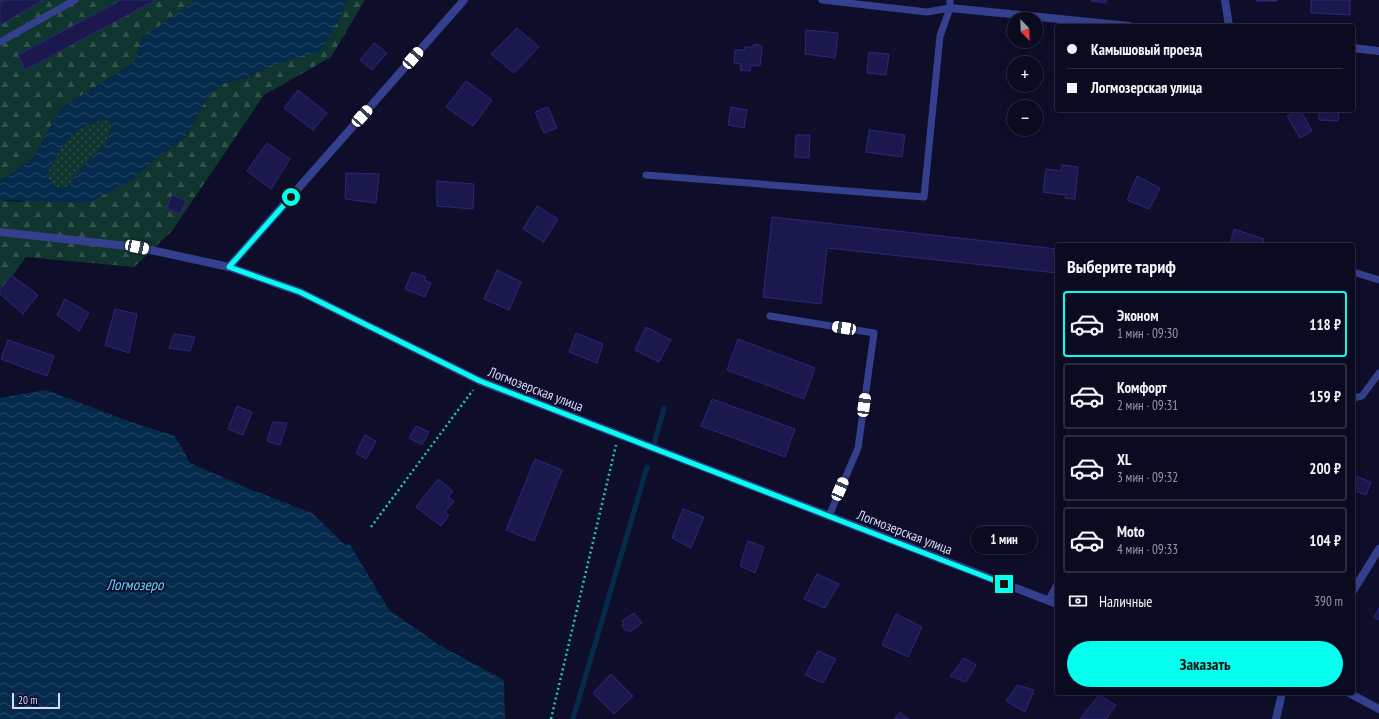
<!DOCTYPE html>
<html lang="ru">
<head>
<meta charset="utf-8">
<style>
	:root { --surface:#0a0a20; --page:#131329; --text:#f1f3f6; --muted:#999aa5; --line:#2a2b3e; --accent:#03ffee }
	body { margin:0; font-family:"PT Sans Narrow",sans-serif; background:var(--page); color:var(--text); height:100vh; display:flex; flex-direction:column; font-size:15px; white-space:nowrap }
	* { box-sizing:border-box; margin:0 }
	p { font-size:13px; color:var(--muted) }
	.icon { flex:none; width:22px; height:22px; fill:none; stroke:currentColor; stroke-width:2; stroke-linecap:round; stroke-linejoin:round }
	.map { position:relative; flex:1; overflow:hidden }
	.sheet { position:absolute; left:1055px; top:243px; width:300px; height:452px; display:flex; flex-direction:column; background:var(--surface); border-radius:4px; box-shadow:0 2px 10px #0003,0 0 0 1px var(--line) }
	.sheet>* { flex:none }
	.banner { position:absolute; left:1055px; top:24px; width:300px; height:88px; border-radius:4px; box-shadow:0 2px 10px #0003,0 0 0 1px var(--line); display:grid; align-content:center; height:88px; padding:0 12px; background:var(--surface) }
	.needle { width:26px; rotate:157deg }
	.tools { position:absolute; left:1007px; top:12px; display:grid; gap:8px }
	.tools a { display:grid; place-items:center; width:36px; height:36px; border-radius:50%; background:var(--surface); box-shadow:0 2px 10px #0003,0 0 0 1px var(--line); font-size:20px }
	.scale { position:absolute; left:12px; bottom:10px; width:48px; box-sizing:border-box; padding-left:4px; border:2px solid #d7d9ff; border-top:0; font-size:11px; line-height:14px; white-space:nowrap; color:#d7d9ff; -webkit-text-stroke:3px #0e0e2a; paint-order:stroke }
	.end { position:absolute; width:18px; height:18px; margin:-9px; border:5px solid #03ffee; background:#111; box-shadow:0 0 0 2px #111 }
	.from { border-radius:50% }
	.bubble { position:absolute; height:28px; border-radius:14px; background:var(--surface); box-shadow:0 2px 10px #0003,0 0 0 1px var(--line); font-size:13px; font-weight:600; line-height:28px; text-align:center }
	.car { position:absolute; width:12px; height:24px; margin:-12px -6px; border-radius:5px; box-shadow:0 0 3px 1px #0007; background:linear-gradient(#fff 24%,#345 0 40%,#fff 0 76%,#345 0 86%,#fff 0) }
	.banner b { display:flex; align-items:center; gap:14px; height:38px; font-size:15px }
	.banner b+b { border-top:1px solid var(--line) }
	.banner i { width:10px; height:10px; background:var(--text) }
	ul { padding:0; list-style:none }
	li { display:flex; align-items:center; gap:12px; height:66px; margin:0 8px 6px; padding:0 4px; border:2px solid var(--line); border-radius:4px }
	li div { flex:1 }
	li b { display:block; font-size:15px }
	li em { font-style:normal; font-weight:600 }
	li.selected { border-color:var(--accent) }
	li>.icon { width:36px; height:36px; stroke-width:1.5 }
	h2 { padding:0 12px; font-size:18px; line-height:48px }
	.pay { display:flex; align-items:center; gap:10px; height:44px; padding:0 12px; font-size:15px }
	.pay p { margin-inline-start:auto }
	.button { display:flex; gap:8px; margin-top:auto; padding:8px 12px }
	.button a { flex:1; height:46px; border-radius:24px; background:var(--accent); color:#111; font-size:16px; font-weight:600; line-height:46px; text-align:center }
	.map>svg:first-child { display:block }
</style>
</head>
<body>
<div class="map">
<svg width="1379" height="719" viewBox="0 0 1379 719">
	<defs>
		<pattern id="green-dots" width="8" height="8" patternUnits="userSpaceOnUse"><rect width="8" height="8" fill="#10352e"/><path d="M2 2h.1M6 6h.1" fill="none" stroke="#32524d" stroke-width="1.8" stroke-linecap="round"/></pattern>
		<pattern id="forest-firs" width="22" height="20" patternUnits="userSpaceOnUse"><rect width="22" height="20" fill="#10352e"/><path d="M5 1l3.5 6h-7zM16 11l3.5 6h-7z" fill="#32524d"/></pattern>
		<pattern id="water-waves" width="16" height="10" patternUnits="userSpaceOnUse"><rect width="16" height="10" fill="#052b4c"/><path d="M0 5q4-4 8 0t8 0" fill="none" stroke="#294967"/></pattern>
	</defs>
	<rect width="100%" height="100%" fill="#0e0e2a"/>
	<!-- green -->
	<path fill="url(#green-dots)" d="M107 119 112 125 107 142 86 163 67 187C54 190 52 186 47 174 54 158 67 135 83 127 90 123 99 121 107 119Z"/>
	<!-- forest -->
	<g fill="url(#forest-firs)">
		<path d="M0 0H196L143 37 134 63 61 108 34 157 9 176 0 180Z"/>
		<path d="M347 0H365L331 57 264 95 172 231 134 267 26 257 0 293V200L19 202 131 181 156 158 186 136 208 96 224 83 246 78 270 66 341 16Z"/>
	</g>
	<!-- water -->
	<g fill="url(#water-waves)" fill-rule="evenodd">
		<path d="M196 0H347L341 16 320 51 270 66 246 78 224 83 208 96 186 136 156 158 131 181 88 203 0 200V180L9 176 34 157 61 108 134 63 143 37ZM107 119 112 125 107 142 86 163 67 187C54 190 52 186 47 174 54 158 67 135 83 127 90 123 99 121 107 119Z"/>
		<path d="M46 390 128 421 175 436 190 463 252 490 312 513 345 545 349 543 389 610 439 645 504 680 505 719H0V398Z"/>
	</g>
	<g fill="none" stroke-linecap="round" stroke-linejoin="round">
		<!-- stream -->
		<g stroke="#052b4c" stroke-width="5">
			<path d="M654 444 664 408"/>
			<path d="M573 719 647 467"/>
		</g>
	</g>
	<!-- building -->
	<g fill="#1a184d" stroke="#2a287c">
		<path d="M4 0H43L0 25V3Z"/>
		<path d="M121 0H156L25 70 18 55Z"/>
		<path d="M1092 0H1106V3L1091 1Z"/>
		<rect x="1257" y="0" width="20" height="1"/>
		<path d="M1311 0H1350V15L1311 13Z"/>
		<path d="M517 28 539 47 514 73 491 54Z"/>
		<path d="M806 30 838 33 835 58 805 54Z"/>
		<path d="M374 43 387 53 372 70 360 60Z"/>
		<path d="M754 44 760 45 762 48 760 66 751 65 750 71 740 70 741 64 734 63 735 50H744L745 47H753Z"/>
		<path d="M869 52 889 54 886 75 867 73Z"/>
		<path d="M466 81 492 100 473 126 446 107Z"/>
		<path d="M298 90 327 113 313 130 284 108Z"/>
		<path d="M548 107 557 128 544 133 535 112Z"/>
		<path d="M731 107 747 110 744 128 728 125Z"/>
		<path d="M1297 110H1300L1312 131 1300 138 1287 116Z"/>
		<path d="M1319 110H1339L1338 121 1319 120Z"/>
		<path d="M869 130 905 135 902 157 866 152Z"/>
		<path d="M796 135H810L809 158 795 157Z"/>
		<path d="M267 143 290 159 271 189 247 171Z"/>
		<path d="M1062 165 1078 167 1075 199 1065 198 1066 195 1043 192 1046 169 1061 171Z"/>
		<path d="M346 173 379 174 376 203 345 199Z"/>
		<path d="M1137 176 1160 188 1149 209 1127 200Z"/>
		<path d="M437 181 474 184 473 209 437 206Z"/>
		<path d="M172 195 186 201 180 214 167 208Z"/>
		<path d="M537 206 558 219 544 242 523 229Z"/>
		<path d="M772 217 1057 249V273L827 248 821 304 763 297Z"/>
		<path d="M1234 229 1264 239 1262 245H1230Z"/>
		<path d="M497 270 521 282 509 310 484 299Z"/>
		<path d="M412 272 426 277 424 280 431 283 425 297 405 289Z"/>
		<path d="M11 275 38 295 23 314 0 294V290Z"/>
		<path d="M65 299 89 313 79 331 57 315Z"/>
		<path d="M115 309 137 314 129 353 105 345Z"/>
		<path d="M646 327 671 340 659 362 635 350Z"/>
		<path d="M576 333 603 344 597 363 569 352Z"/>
		<path d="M174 334 195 337 190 351 169 348Z"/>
		<path d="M738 339 815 368 804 399 727 370Z"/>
		<path d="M8 340 54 356 47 376 1 359Z"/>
		<path d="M712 399 795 429 785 457 701 426Z"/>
		<path d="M237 406 252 412 243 435 228 429Z"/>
		<path d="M273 422 287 423 280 445 267 441Z"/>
		<path d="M416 426 429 432 422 445 409 438Z"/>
		<path d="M365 435 376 441 366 459 356 453Z"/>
		<path d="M535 459 562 470 534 541 506 530Z"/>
		<path d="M1353 475 1371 482 1366 495 1353 490Z"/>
		<path d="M438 479 453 491 448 497 454 501 445 512 449 515 441 526 416 507Z"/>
		<path d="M683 509 704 517 691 548 672 538Z"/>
		<path d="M748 541 764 547 755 573 740 566Z"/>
		<path d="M817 574 839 584 825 608 804 599Z"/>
		<path d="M1379 608V620L1374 617Z"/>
		<path d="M634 613 642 623 630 632 628 630 626 631 622 625 624 624 622 621Z"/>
		<path d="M896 614 922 627 908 657 882 645Z"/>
		<path d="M818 651 836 659 823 683 805 675Z"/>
		<path d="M964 658 976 665 966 682 950 676Z"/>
		<path d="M611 674 633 696 614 714 593 693Z"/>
		<path d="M1017 685 1034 690 1025 712 1006 701Z"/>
		<path d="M1099 695 1116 705 1106 719H1080Z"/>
		<path d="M900 712 909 719H894Z"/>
	</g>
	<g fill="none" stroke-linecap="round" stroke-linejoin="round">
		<!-- path -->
		<g stroke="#23c7a2" stroke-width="2.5" stroke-dasharray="2 3" stroke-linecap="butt">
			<path d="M371 527 473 390"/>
			<path d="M551 719 616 445"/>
		</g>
		<!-- service -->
		<g stroke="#34408e" stroke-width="7">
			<path d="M822 0 927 12 950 8"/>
			<path d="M0 42 75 0"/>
			<path d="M646 175 924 197 940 36 950 8V0"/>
			<path d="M1353 272 1379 280"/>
			<path d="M770 316 874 333 858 448 829 516"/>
			<path d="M1353 398 1362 396 1379 373"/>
			<path d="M1048 601 1057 585"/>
		</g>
		<!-- minor -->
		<g stroke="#34408e" stroke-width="8">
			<path d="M1225 0 1229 26"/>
			<path d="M950 8 1129 26"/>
			<path d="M1353 48 1379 51"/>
			<path d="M229 267 464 0"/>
			<path d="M1349 693 1379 709"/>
			<path d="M1276 719 1282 693"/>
		</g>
		<!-- tertiary -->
		<g stroke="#34408e" stroke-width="8">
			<path d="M0 232 137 247 229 267 300 292 480 381 1057 604"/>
			<path d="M1353 591 1379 549"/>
		</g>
	</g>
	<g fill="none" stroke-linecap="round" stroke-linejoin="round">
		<!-- route -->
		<path stroke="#03ffee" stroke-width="5" d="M291 197 229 267 300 292 480 381 1004 584"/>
	</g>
	<g text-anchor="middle" stroke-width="3.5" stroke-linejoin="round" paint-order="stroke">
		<!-- street labels -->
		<g font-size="14" fill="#d7d9ff" stroke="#0e0e2a">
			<text transform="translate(536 389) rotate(21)" y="5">Логмозерская улица</text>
			<text transform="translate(905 532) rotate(21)" y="5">Логмозерская улица</text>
		</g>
		<!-- water labels -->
		<g font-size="15" font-style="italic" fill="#65d1ff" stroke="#0e0e2a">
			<text x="135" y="590">Логмозеро</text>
		</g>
	</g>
</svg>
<div class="tools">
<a><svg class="needle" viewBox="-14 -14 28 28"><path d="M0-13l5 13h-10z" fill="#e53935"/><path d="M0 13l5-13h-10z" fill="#999aa5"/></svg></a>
<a>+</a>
<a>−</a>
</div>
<div class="scale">20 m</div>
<i class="end from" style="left:291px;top:197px"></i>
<i class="end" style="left:1004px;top:584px"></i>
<div class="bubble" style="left:971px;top:526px;width:66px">1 мин</div>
<i class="car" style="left:413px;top:58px;rotate:41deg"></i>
<i class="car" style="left:362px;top:116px;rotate:42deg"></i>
<i class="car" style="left:137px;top:247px;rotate:102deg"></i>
<i class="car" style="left:844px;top:328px;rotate:279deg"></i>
<i class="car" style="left:864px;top:405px;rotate:8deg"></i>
<i class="car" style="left:840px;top:489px;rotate:23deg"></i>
<div class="banner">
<b><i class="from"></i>Камышовый проезд</b>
<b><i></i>Логмозерская улица</b>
</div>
<section class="sheet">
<h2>Выберите тариф</h2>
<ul>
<li class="selected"><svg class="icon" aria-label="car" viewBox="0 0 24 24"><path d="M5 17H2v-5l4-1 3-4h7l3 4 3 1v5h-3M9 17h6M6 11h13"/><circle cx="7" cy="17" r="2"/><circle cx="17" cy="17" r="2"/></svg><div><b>Эконом</b><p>1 мин · 09:30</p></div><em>118 ₽</em></li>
<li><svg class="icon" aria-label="car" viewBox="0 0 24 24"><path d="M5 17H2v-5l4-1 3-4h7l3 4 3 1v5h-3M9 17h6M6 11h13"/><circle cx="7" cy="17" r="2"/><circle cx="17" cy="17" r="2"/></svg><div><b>Комфорт</b><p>2 мин · 09:31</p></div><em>159 ₽</em></li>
<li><svg class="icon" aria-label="car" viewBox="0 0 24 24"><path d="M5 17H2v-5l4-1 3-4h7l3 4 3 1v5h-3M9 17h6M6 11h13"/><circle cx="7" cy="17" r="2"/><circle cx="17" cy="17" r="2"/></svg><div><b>XL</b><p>3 мин · 09:32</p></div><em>200 ₽</em></li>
<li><svg class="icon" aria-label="car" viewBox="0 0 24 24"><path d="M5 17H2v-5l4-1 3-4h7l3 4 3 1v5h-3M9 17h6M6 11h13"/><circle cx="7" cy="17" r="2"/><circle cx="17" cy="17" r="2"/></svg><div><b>Moto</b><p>4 мин · 09:33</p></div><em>104 ₽</em></li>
</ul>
<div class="pay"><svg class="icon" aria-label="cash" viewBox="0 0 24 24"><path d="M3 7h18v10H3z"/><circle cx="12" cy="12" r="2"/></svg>Наличные<p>390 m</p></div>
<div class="button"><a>Заказать</a></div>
</section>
</div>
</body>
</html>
